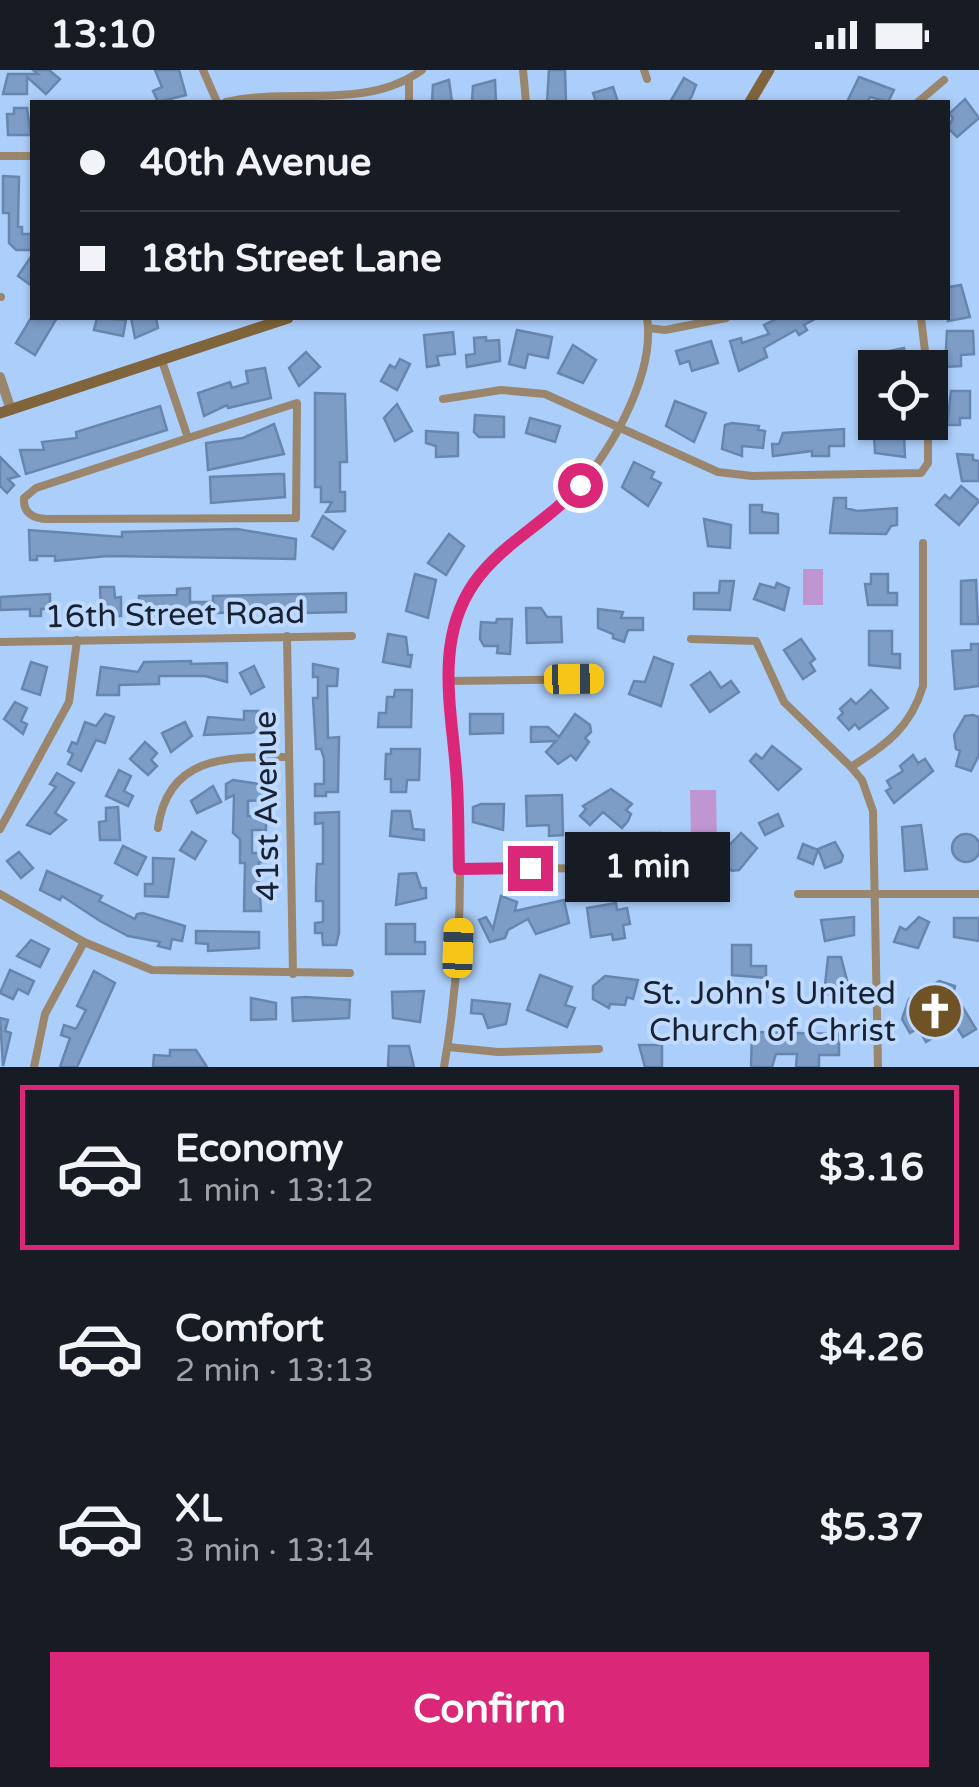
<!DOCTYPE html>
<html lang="en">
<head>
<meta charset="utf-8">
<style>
	:root { --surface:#171b24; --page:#20242c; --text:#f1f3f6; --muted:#9ea1a6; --line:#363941; --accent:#db2777 }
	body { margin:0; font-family:"Varela Round",sans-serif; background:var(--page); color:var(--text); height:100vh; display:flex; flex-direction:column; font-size:38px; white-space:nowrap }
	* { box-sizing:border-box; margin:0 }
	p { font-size:32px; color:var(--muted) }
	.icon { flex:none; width:55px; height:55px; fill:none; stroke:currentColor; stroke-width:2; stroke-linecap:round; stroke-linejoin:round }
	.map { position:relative; height:997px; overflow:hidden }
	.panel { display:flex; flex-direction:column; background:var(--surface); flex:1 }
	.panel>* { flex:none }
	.hud { position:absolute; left:30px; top:30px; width:920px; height:220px; border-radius:0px; box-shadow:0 2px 8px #0004; display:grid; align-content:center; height:220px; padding:0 50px; background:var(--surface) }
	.fabs { position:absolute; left:858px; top:280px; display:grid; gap:20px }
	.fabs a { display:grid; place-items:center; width:90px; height:90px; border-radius:0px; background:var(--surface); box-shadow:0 2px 8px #0004; font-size:50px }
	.end { position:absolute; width:45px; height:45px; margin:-22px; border:12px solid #db2777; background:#fff; box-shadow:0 0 0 5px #fff }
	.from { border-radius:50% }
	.bubble { position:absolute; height:70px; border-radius:0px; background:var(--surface); box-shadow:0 2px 8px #0004; font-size:32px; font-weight:700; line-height:70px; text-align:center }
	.car { position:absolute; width:30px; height:60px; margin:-30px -15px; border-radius:12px; box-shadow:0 0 8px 2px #0007; background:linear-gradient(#f5c518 24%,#345 0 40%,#f5c518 0 76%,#345 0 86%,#f5c518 0) }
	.hud b { display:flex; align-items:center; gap:35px; height:95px; font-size:38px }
	.hud b+b { border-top:2px solid var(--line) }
	.hud i { width:25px; height:25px; background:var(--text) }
	ul { padding:18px 0 0; list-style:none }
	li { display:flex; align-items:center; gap:30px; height:165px; margin:0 20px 15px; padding:0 30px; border:5px solid transparent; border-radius:0px }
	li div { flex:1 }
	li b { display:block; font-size:38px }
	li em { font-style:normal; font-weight:700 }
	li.active { border-color:var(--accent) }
	li>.icon { width:90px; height:90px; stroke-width:1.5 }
	.primary-button { display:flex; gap:20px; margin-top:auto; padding:20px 50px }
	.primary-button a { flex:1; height:115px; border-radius:0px; background:var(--accent); color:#fff; font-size:40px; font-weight:700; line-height:115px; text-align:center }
	.status { display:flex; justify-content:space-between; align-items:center; height:70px; padding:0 50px; background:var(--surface); direction:ltr }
	.status svg { height:28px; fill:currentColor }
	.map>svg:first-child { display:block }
</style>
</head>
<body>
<div class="status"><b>13:10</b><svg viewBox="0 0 49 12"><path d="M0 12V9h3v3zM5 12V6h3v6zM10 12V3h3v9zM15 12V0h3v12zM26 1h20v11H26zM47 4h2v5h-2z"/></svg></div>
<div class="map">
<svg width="979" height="997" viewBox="0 0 979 997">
	<rect width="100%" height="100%" fill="#accefa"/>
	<!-- green -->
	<g fill="#bf96d1">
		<rect x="803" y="499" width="20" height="36"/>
		<path d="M690 720H716L717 771H691Z"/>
	</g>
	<!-- building -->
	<g fill="#7d9dc7" stroke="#6786af" stroke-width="2.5">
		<path d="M33 0H49L60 9 46 24 27 7V24H3L8 4H38Z"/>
		<path d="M155 0H179L186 25 158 32 153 21 162 17Z"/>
		<path d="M549 0H565L566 32H547Z"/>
		<path d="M859 7 894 20 888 32 870 27 867 32H847Z"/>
		<path d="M684 8 696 15 692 26 688 32H670Z"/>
		<path d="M449 10 452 32H432L433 15Z"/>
		<path d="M495 10 496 32H472L473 16Z"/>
		<path d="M613 17 618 32H596L593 23Z"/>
		<path d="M965 29 979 48 957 67 948 58 953 48 949 44Z"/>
		<path d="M14 38H27L31 65H8L7 44H14Z"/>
		<path d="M3 106 19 107 18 157H22V164H32V180H16L9 173V143H3Z"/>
		<path d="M32 185V216L18 206Z"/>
		<path d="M961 215 970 247 948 251V217Z"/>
		<path d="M31 248H57L35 285 16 273Z"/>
		<path d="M97 248 126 250 123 266 94 260Z"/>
		<path d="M131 248H156L158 258 135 268Z"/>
		<path d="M778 248H817L804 255 807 260 799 265 796 260 764 278 767 287 739 301 730 271 741 268 742 273 769 264 764 255Z"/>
		<path d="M517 260 552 267 548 288 528 284 525 298 509 294Z"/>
		<path d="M947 261H973L974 284 961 285V296L945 297Z"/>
		<path d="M453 262 455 284 437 286 439 295 427 297 424 265Z"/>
		<path d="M486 267V271L499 270 500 291 467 297 466 285 475 284 474 268Z"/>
		<path d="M711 271 718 293 692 301 689 291 680 294 676 281Z"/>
		<path d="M573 275 596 290 583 313 558 303Z"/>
		<path d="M904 278 906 291H899L900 298 867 294 866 286Z"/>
		<path d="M306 282 320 297 299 316 289 298Z"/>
		<path d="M400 289 410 294 397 320 381 311 390 295 395 298Z"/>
		<path d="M265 298 271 328 228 338 227 335 204 346 198 323 230 312 232 318 248 313 246 301Z"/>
		<path d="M951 321H970V348H960V355H947Z"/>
		<path d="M315 323 345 324 347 392H340V422H345V441L326 442 332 432H321V417H315Z"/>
		<path d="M675 331 706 343 694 372 666 356Z"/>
		<path d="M397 334 412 361 395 371 384 348Z"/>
		<path d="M160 336 167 360 26 404 20 380H44L42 372 77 368 76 362Z"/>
		<path d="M475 345 504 347V367H479L474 362Z"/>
		<path d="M530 348 560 356 555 372 526 363Z"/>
		<path d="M732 353 759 356 758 360 765 361 763 378 742 376V386L722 379 725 355Z"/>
		<path d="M274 354 284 384 208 400 206 373 243 368Z"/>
		<path d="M844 359V376H829V386H812V381L773 386 772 374H779L783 363Z"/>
		<path d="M426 361 458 363V386L436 387V376L426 373Z"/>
		<path d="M874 365H904L905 387 875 383Z"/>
		<path d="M957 384 973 385V390L979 391V411H962Z"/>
		<path d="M0 387 19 406 8 409 14 415 7 423 0 416Z"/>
		<path d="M634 392 654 402 651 408 661 413 648 436 622 417Z"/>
		<path d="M276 404H284L285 427 211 433 210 407Z"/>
		<path d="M961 416 979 431 959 455 936 435 945 425 950 429Z"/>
		<path d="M834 428H846V438L857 441 897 438V455L891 456 886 464 830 463Z"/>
		<path d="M750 435H762V442L778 444V463H750Z"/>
		<path d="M323 446 345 461 333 479 312 466Z"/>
		<path d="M704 449 731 455 730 478 708 476Z"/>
		<path d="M237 459 296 469 295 489 108 486 55 491V486H37V490H30L29 460 122 467V462Z"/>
		<path d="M449 464 464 476 446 505 428 493Z"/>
		<path d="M415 504 436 510 428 548 406 541Z"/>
		<path d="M871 504H888V523H897V535H868L865 514H871Z"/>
		<path d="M976 510 978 554H961V511Z"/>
		<path d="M720 511H734L730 540 694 539V523H719Z"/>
		<path d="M777 513 789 518 784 540 754 529 760 514 775 518Z"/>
		<path d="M100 517H114L115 528 121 527V546H108V540H101Z"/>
		<path d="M190 518V532H213V526L346 523V542L303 543 302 538 262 544V536L240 537V542L149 546V538L139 539V526L177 525V519Z"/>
		<path d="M50 524V539H41V546H30V539L0 540V527Z"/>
		<path d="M526 538H541L547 547H561L562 572 527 573Z"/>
		<path d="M598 539 623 542 621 548H643V560H628L624 572 613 568V564L598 558Z"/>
		<path d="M497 549H512L510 584 497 583 498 576H484L480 569 481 552 496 553Z"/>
		<path d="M869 561H892V584H900V598L869 595Z"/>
		<path d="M388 564 406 567 408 585H412L410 597 383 592Z"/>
		<path d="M801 569 815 589 810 593 815 601 803 609 784 580Z"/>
		<path d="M971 574H979V616L955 619 952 581 971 580Z"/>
		<path d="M654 587 673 594 661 636 629 624 634 611 645 612Z"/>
		<path d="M191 591V594L227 593V612L205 606H159V614L119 615V625H97L101 597 138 602 144 592Z"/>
		<path d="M31 592 47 597 40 625 22 619Z"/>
		<path d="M313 594 338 599 337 616H327L328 668 339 667 338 722H326V726H315V714H324V689L321 679H316L313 628H318V607H313Z"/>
		<path d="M254 596 264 617 251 624 240 603Z"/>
		<path d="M710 602 721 618 731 611 739 622 710 642 691 615Z"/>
		<path d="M395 620H412L411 657H378L379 643H386L387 627H394Z"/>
		<path d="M871 620 888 638 859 659 855 654 849 660 838 648 843 643 840 639 851 629 856 634Z"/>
		<path d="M15 632 27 638 21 651 27 654 23 664 4 649Z"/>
		<path d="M244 641H271V656L251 663 204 665 208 647 244 650Z"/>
		<path d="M105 644 114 647 105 673 96 670 81 701 68 694 73 684 68 681 72 672 77 674 85 652 96 656Z"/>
		<path d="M470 644H503V663L470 664Z"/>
		<path d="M575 644 590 655 591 662 585 668 589 672 576 690 571 685 558 694 546 682 556 671 531 672V657H548L559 667Z"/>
		<path d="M973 645 979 647V685L971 701 956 696 960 681 956 679 954 665 965 646Z"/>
		<path d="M185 652 192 666 171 682 162 663Z"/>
		<path d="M145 672 157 683 151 690 157 696 148 705 130 689Z"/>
		<path d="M772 676 801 699 778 720 750 691 756 684 762 689Z"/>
		<path d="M391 679H420L419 710H407L406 722H391V709H385L386 684H391Z"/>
		<path d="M913 685 918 693 925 689 933 701 894 733 886 721 891 718 887 711 903 701 900 696Z"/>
		<path d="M119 700 131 706 124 721 133 726 128 736 106 726Z"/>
		<path d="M57 703 74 713 55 743 66 750 50 764 27 755 56 717 50 714Z"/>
		<path d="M233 710 265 715 266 730 248 731V746L266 747V760H252V783H265L266 792H259V814H267V826H260L261 841H244L245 793H240V769L233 763 234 725 226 729V714Z"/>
		<path d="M213 716 221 732 197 743 191 731Z"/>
		<path d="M611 719 632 734 626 740 631 744 628 751 622 758 603 742 590 755 580 746 586 739 583 736Z"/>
		<path d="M562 725 563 765 549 766V755L527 756 526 726Z"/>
		<path d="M481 734H504L503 760 473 752V737Z"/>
		<path d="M118 737 120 770H100L99 752 106 751V738Z"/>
		<path d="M392 741H410L413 759 424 760V770L390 766Z"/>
		<path d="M339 742V863L336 875H323L322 863H315V853L323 852V831H316V818L317 794H323V753L315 754V743Z"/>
		<path d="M778 744 783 756 765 765 759 753Z"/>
		<path d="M921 755 927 799 905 801 902 757Z"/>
		<path d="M192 762 206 771 195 789 180 780Z"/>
		<path d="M641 763H661V791L667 796 654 810 642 799H630V786H637Z"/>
		<path d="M741 763 757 778 739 800 732 801 718 787Z"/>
		<circle cx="966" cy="778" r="14"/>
		<path d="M835 772 843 786 841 792 825 798 818 779Z"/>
		<path d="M803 774 818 780 813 794 798 788Z"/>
		<path d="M123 776 146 787 137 805 115 793Z"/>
		<path d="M19 782 33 798 21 808 7 791Z"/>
		<path d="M153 788 174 789 168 827 145 826V814H153Z"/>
		<path d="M47 801 102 826 99 831 135 849 137 844 143 843 185 856 182 871 172 869 170 879 158 876 160 872 128 866 100 851 62 826 60 830 40 820Z"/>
		<path d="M416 803 421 818H426V828L396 835 399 804Z"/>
		<path d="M501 826 517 832 515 841 564 830 569 853 536 864 528 849 508 860 505 868 490 872 479 850 486 847 493 859Z"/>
		<path d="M616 833 617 840 627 838 630 854 623 855 625 868 613 870 612 864 591 867 587 838Z"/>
		<path d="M854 847V865L825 871 821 850Z"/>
		<path d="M919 847 929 852 918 878 894 872 900 857 906 860Z"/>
		<path d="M954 848H979V871L954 867Z"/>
		<path d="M386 854H415V872H425V884H386Z"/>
		<path d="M196 861 259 862V878L208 881V874L196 873Z"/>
		<path d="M31 870 49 879 40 897 17 886Z"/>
		<path d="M732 875H751V896H766V908L732 905Z"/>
		<path d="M828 887H841L849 918H841V924L824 925Z"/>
		<path d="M10 900 34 911 28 924 18 919 13 929 0 923Z"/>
		<path d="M94 901 115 913 77 997H60L70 968 61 965 64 955 76 959 86 940 77 936Z"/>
		<path d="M540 905 572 917 565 935 575 938 567 957 527 940Z"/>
		<path d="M605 906 638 910 633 929 627 927 625 935 610 934 609 938 593 929V916Z"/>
		<path d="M939 911 955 916 949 944 962 936 976 959 963 967 955 954 926 972 918 958 910 963 902 949 909 929Z"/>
		<path d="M424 921 420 952 393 948 392 922Z"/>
		<path d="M305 927 350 930 349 948 293 951 292 928Z"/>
		<path d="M251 928 276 933V949L251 950Z"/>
		<path d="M472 930 510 934 506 954 488 958 483 944 471 943Z"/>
		<path d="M0 948 8 950 5 961 11 963 3 996Z"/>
		<path d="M752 962 839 964V985H819V997H796L797 984H776L772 997H751Z"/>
		<path d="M639 975H662V997H645Z"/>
		<path d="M389 976H409L414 997H388Z"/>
		<path d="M170 980H196L207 997H153L154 985 170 986Z"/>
	</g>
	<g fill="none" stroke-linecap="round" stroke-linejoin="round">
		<!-- minor -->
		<g stroke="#99866c" stroke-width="8">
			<path d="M203 0 217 32"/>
			<path d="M523 0 526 32"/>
			<path d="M644 0 647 9"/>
			<path d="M409 10V32"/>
			<path d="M226 32C290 17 366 41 422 0"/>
			<path d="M918 32 944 10"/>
			<path d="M0 86H32"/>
			<path d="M0 227H1"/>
			<path d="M921 248 927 298"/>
			<path d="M648 258 665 260 726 248"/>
			<path d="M162 291 188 368 297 333 296 448 46 449C33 448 23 443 24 428L36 418 188 368"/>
			<path d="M443 329 501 320 545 324 718 402 752 406 921 403 928 393V352"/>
			<path d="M287 566 293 904"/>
			<path d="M691 569 756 571 784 632 851 697 862 710 873 741 878 997"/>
			<path d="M0 572 352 566"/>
			<path d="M447 611 595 609"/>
			<path d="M851 697C886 675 911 657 923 616V473"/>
			<path d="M158 758C168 684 229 687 289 687"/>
			<path d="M0 759 69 632 77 570"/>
			<path d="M459 799 598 798"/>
			<path d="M0 824 84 872 152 900 350 903"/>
			<path d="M798 824H979"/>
			<path d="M448 977 498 982 599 979"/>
			<path d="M34 997 45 944 84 872"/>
			<path d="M444 997C461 900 463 799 457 702 453 649 436 595 459 544 490 477 522 476 567 430 607 390 656 306 647 248"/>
		</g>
		<!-- tertiary -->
		<path stroke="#99866c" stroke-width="10" d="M0 307 11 340"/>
		<!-- secondary -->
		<g stroke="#80643c" stroke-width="11">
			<path d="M750 32 769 0"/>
			<path d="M0 343 288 248"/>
		</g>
	</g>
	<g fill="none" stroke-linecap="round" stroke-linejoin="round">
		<!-- route -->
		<path stroke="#db2777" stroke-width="12" d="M530 798 459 799C458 766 459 733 456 700 451 636 435 570 474 513 503 472 548 452 580 415"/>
	</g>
	<!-- icons -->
	<defs>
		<g id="church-disc" transform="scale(2.875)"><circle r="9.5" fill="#6f5226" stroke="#bfdafe"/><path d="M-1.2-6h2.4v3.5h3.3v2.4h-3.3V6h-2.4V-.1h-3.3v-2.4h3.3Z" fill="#fff"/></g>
	</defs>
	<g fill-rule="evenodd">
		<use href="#church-disc" x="935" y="941"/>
	</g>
	<g text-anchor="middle" stroke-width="8" stroke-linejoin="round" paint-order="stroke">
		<!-- street labels -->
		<g font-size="32" fill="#172334" stroke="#bfdafe">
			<text transform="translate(175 544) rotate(-1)" y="11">16th Street Road</text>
			<text transform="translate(266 736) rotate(-91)" y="11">41st Avenue</text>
		</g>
		<!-- poi labels -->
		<g font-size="32" fill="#172334" stroke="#bfdafe" text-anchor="end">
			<text x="896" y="934">St. John's United<tspan x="896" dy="37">Church of Christ</tspan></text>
		</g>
	</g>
</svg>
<div class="fabs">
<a><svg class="icon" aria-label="locate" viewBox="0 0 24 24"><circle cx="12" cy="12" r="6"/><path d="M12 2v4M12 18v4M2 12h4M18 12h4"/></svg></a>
</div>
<i class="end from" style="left:580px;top:415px"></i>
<i class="end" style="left:530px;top:798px"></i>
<div class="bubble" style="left:565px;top:762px;width:165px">1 min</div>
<i class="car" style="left:574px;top:609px;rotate:89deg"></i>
<i class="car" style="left:458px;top:878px;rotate:2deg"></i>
<div class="hud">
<b><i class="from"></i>40th Avenue</b>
<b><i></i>18th Street Lane</b>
</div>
</div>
<section class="panel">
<ul>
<li class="active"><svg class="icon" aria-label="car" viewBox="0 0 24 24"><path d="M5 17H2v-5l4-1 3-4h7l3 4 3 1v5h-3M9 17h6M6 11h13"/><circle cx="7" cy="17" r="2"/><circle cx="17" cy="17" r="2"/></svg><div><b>Economy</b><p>1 min · 13:12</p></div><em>$3.16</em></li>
<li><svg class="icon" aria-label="car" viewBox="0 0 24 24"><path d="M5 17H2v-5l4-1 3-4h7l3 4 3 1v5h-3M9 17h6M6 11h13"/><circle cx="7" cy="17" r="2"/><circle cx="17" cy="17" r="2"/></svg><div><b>Comfort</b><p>2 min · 13:13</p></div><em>$4.26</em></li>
<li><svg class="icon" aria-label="car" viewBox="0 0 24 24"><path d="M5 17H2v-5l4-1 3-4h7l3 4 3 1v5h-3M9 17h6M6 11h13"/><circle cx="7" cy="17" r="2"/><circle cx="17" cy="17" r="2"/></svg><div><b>XL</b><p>3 min · 13:14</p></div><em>$5.37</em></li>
</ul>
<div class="primary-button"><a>Confirm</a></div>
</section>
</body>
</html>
